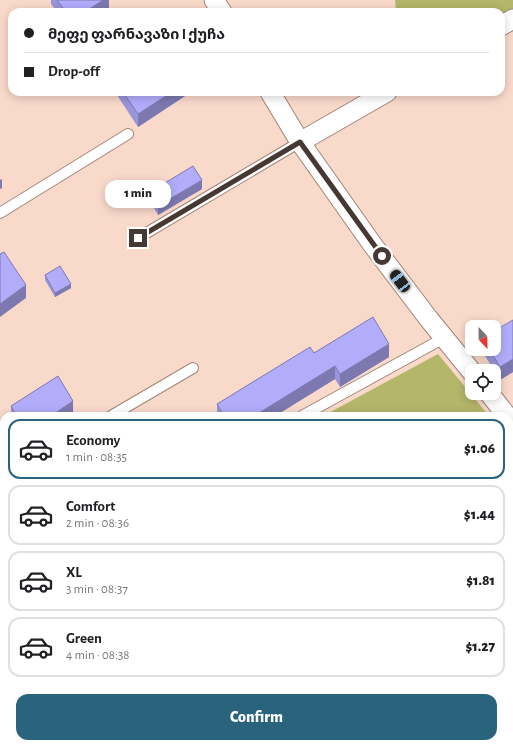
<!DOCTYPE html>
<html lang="en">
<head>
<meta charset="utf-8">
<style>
	:root { --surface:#fff; --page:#f6f6f6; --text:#202124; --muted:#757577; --line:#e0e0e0; --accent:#29647c }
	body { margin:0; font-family:"Alegreya Sans","Noto Sans Georgian",sans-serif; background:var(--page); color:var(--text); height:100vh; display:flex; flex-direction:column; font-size:15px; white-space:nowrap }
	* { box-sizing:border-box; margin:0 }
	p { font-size:13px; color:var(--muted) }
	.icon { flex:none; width:22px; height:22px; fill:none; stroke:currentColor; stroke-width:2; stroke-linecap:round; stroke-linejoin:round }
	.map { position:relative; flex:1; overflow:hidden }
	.side { position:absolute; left:0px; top:412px; width:513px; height:336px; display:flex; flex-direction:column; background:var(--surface); border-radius:12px 12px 0 0; box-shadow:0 2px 10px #0003 }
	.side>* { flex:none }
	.hud { position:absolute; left:8px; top:8px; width:497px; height:88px; border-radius:12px; box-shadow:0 2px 10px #0003; display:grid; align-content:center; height:88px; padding:0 16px; background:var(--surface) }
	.needle { width:26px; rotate:158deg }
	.fabs { position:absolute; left:465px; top:320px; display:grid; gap:8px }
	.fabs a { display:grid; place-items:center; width:36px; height:36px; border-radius:8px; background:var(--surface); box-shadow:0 2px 10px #0003; font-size:20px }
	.end { position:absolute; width:18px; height:18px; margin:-9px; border:5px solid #463933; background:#fff; box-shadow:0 0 0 2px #fff }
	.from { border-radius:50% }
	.bubble { position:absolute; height:28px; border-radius:12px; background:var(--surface); box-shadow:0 2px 10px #0003; font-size:13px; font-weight:800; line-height:28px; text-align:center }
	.car { position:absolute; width:12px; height:24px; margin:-12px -6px; border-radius:5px; box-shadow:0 0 3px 1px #0007; background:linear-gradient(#222 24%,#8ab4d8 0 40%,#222 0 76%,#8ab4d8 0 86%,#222 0) }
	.hud b { display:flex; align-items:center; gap:14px; height:38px; font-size:15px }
	.hud b+b { border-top:1px solid var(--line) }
	.hud i { width:10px; height:10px; background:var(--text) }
	ul { padding:7px 0 0; list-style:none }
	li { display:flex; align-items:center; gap:12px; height:60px; margin:0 8px 6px; padding:0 8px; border:2px solid var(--line); border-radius:12px }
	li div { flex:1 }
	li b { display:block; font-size:15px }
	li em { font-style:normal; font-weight:800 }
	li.on { border-color:var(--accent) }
	li>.icon { width:36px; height:36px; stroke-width:1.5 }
	.button { display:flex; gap:8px; margin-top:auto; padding:8px 16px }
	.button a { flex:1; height:46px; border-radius:12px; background:var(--accent); color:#fff; font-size:16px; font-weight:800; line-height:46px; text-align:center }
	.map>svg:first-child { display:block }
</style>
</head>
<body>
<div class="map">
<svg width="513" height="748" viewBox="0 0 513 748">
	<rect width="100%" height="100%" fill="#f9d9ca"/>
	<!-- green -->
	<g fill="#b4b769">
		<path d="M395 0H513V29L501 36V12H396Z"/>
		<path d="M438 354 489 416H323Z"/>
	</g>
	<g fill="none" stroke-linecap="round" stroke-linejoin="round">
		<!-- service casing -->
		<g stroke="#a18477" stroke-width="12">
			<g id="service">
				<path d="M0 213 128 134"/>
				<path d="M138 238 300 142"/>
				<path d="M111 416 193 368"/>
				<path d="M302 416 444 338"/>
				<path d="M0 481 4 478"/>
				<path d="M509 576 513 574"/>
				<path d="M0 612 4 610"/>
				<path d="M509 727 513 734"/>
				<path d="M180 748 187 744"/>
			</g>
		</g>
		<!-- minor casing -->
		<g stroke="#a18477" stroke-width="21">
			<g id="minor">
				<path d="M214 0 222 12"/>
				<path d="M501 26 513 19"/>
				<path d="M270 92 300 142 372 244 428 318 472 372"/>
				<path d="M300 142 387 92"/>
				<path d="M489 393 507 416"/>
				<path d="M411 748 418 744"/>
			</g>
		</g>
		<!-- tertiary casing -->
		<g stroke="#a18477" stroke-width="24">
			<g id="tertiary">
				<path d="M0 537 4 548"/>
				<path d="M62 744 63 748"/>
			</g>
		</g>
		<!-- service -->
		<use href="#service" stroke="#fff" stroke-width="10"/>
		<!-- minor -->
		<use href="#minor" stroke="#fff" stroke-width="19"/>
		<!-- tertiary -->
		<use href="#tertiary" stroke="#fff" stroke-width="22"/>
	</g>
	<!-- wall -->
	<g fill="#9995d8">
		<path d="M51 0H109V9L105 12H57L51 4Z"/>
		<path d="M115 92H195L189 96 188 94 138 127Z"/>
		<path d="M202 189 158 215 150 201V192Z"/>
		<path d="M45 275 71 288 55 297 45 280Z"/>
		<path d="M513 320V372L500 380 482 351V349H494Z"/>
		<path d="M314 353 389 357 340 387 335 379 275 416H217V404Z"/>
		<path d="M11 406 73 414 71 416H11Z"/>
		<path d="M100 744H145V748H102Z"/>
		<path d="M335 744H379V748H338Z"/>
	</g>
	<!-- shaded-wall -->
	<g fill="#7d79b0">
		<path d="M103 0H109V9L105 12H85Z"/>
		<path d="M172 92H188V94L138 127V114Z"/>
		<path d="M189 92H195L189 96Z"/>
		<path d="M2 179V188L0 189V180Z"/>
		<path d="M202 180V189L158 215V206Z"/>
		<path d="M71 284V288L55 297V293Z"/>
		<path d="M26 285V298L0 317V304Z"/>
		<path d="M389 344V357L340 387V374Z"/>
		<path d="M513 359V372L500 380V367Z"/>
		<path d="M335 366V379L275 416H254Z"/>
		<path d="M73 401V414L71 416H51Z"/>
		<path d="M513 707V712L510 713V709Z"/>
		<path d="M145 744V748H138Z"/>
		<path d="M376 744H379V748H369Z"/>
	</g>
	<!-- building -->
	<g fill="#b2adfb" stroke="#7d79b0">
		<path d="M57 0H103L85 12H66Z"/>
		<path d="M123 92H172L138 114Z"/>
		<path d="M193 166 202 180 158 206 150 192Z"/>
		<path d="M4 252 26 285 0 304V254Z"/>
		<path d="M60 266 71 284 55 293 45 275Z"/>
		<path d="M373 317 389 344 340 374 335 366 254 416H224L217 404 310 347 314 353Z"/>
		<path d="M513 320V359L500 367 489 349H494V331Z"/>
		<path d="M58 376 73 401 51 416H17L11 406Z"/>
		<path d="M513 690V707L510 709 509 707V691Z"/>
		<path d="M105 744H145L138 748H107Z"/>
		<path d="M341 744H376L369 748H343Z"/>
	</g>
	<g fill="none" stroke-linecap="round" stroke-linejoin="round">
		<!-- route -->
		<path stroke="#463933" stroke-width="5" d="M138 238 300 142 382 256"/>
	</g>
</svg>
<div class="fabs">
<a><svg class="needle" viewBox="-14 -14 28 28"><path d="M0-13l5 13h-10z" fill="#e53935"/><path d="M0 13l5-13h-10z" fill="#757577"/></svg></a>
<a><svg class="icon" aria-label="locate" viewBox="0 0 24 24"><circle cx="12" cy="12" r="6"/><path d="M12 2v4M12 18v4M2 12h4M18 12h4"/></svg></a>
</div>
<i class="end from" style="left:382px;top:256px"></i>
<i class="end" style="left:138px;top:238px"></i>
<div class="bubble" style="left:105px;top:180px;width:66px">1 min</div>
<i class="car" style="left:400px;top:281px;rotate:323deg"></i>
<div class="hud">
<b><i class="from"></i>მეფე ფარნავაზი I ქუჩა</b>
<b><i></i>Drop-off</b>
</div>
<section class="side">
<ul>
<li class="on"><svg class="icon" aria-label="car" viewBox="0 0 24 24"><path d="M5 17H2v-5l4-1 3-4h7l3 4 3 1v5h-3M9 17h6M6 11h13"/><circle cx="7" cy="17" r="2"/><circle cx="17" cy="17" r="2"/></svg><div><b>Economy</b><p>1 min · 08:35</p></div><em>$1.06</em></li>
<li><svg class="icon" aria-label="car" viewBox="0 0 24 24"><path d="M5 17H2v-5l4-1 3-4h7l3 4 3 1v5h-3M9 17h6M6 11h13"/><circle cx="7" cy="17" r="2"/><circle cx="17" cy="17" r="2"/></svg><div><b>Comfort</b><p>2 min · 08:36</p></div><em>$1.44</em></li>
<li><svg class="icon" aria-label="car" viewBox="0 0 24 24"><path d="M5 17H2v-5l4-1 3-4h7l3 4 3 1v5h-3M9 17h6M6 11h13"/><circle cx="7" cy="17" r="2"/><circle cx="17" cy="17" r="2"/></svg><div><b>XL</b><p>3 min · 08:37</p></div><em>$1.81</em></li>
<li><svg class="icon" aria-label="car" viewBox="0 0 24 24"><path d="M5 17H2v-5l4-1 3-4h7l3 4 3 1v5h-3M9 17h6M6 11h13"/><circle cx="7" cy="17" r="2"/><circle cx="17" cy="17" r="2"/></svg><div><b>Green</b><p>4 min · 08:38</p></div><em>$1.27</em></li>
</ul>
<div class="button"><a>Confirm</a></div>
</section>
</div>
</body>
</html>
